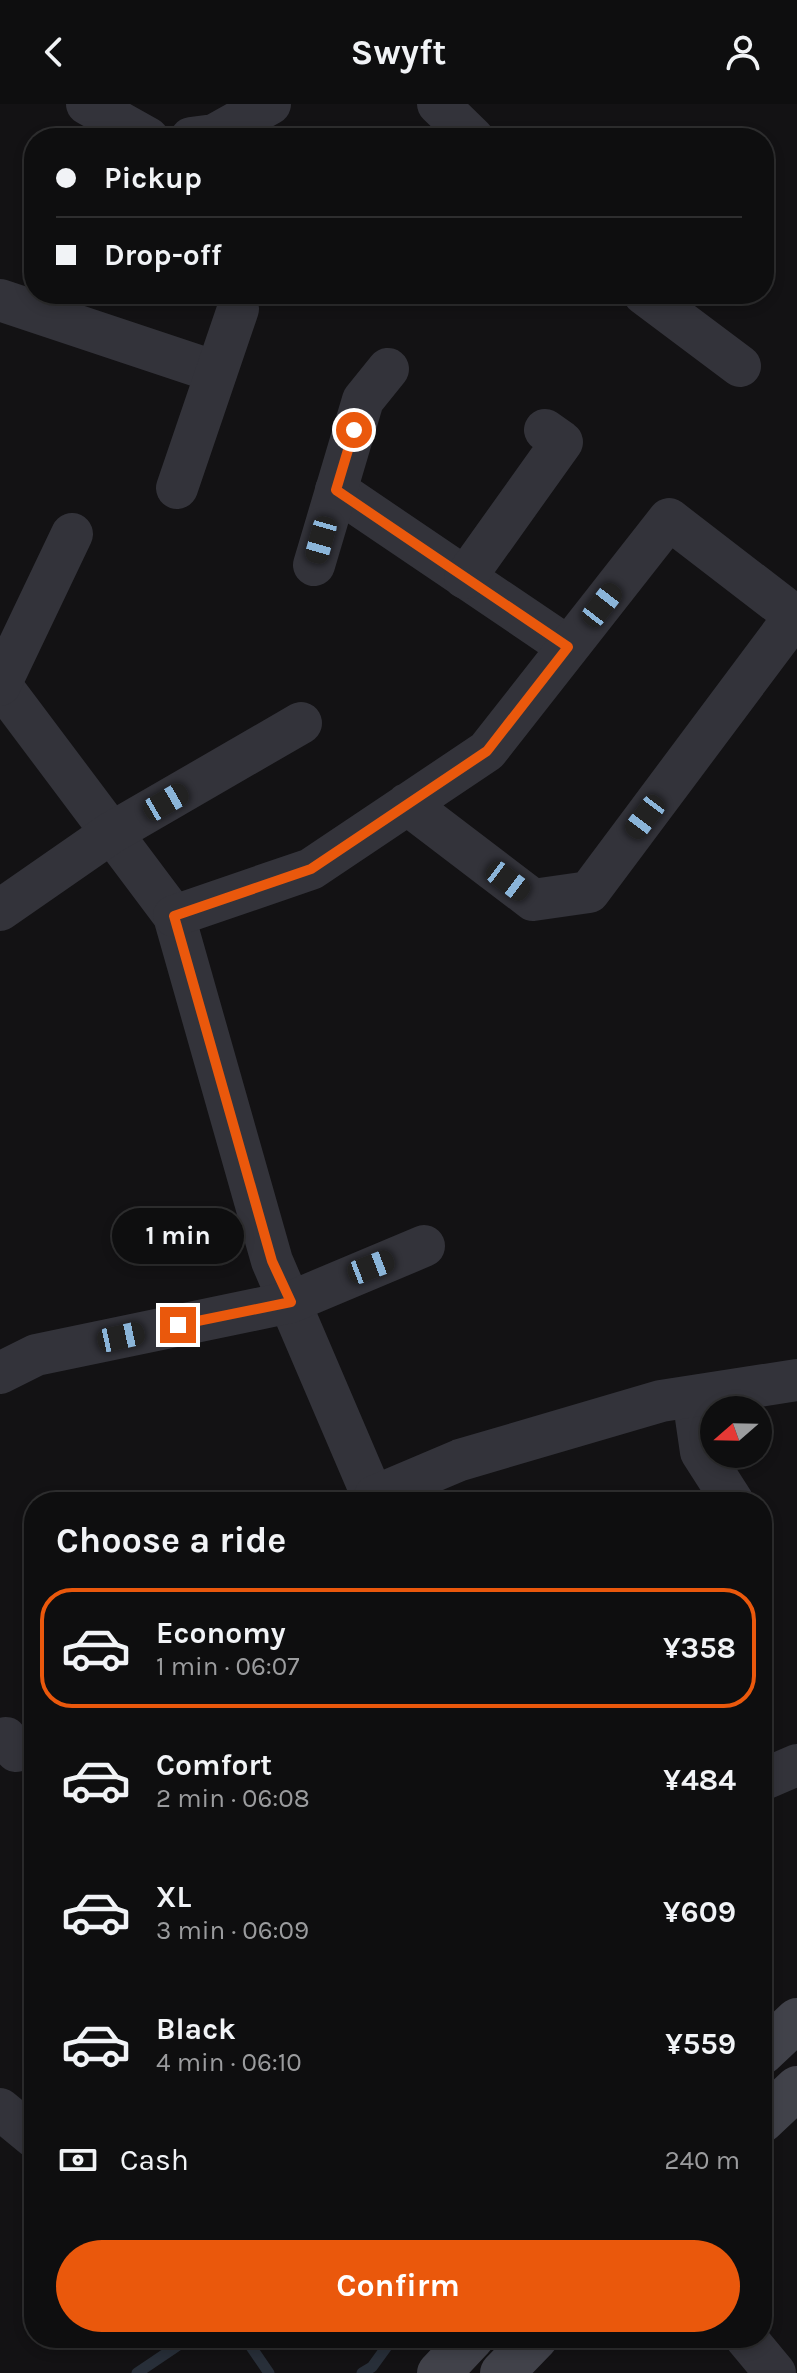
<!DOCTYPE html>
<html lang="en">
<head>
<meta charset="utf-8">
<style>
	:root { --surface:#0e0e0f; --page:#1c1c1d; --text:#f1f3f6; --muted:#9b9c9e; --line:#2e2e2f; --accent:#ea580c }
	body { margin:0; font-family:Karla,sans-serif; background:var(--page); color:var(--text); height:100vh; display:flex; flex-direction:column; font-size:30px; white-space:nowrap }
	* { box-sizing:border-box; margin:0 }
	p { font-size:26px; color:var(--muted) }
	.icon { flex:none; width:44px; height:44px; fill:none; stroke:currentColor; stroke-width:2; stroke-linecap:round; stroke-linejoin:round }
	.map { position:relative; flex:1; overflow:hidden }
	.side { position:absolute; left:24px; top:1388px; width:748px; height:856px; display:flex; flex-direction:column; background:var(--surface); border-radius:32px; box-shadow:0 4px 12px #0003,0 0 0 2px var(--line) }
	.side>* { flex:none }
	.guide { position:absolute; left:24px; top:24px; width:750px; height:176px; border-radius:32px; box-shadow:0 4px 12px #0003,0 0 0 2px var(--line); display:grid; align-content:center; height:176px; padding:0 32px; background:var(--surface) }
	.needle { width:52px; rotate:250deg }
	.tools { position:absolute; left:700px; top:1292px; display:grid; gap:16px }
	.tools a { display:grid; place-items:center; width:72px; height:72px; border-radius:50%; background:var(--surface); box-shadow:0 4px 12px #0003,0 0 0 2px var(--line); font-size:40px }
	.end { position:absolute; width:36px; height:36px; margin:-18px; border:10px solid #ea580c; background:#fff; box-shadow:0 0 0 4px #fff }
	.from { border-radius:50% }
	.bubble { position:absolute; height:56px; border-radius:28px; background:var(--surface); box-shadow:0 4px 12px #0003,0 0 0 2px var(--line); font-size:26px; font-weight:700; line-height:56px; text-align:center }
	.car { position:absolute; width:24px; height:48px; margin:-24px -12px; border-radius:10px; box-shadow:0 0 6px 2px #0007; background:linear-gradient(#222 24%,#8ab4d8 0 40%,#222 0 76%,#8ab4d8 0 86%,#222 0) }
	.guide b { display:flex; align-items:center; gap:28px; height:76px; font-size:30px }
	.guide b+b { border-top:2px solid var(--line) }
	.guide i { width:20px; height:20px; background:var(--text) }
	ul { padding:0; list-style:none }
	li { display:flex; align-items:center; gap:24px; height:120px; margin:0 16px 12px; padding:0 16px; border:4px solid transparent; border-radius:32px }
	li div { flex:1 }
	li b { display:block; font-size:30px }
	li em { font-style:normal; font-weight:700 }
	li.selected { border-color:var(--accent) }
	li>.icon { width:72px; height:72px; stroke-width:1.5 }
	h2 { padding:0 32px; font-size:36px; line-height:96px }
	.pay { display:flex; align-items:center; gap:20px; height:88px; padding:0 32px; font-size:30px }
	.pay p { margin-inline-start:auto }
	.action { display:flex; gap:16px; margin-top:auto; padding:16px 32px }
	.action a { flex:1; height:92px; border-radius:48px; background:var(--accent); color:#fff; font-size:32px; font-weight:700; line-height:92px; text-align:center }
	header { display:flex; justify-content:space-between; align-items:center; height:104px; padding:0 32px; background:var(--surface); font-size:36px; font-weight:700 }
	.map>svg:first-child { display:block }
</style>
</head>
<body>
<header><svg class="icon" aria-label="back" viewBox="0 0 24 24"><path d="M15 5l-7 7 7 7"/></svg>Swyft<svg class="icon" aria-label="person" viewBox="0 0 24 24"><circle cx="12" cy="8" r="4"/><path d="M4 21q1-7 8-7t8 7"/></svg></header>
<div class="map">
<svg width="797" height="2269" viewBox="0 0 797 2269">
	<rect width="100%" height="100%" fill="#131214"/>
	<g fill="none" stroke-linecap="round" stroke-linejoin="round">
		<!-- stream -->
		<g stroke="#282f39" stroke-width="11">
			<path d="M245 2234 269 2269"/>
			<path d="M137 2269 189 2234"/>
			<path d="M362 2269 372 2263 393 2234"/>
		</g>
		<!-- street -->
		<g stroke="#33333a" stroke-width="42">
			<path d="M87 0 148 34"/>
			<path d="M438 0 473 34"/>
			<path d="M191 34 214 31 270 0"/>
			<path d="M644 190 740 262"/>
			<path d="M0 196 216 268"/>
			<path d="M177 384 238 205"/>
			<path d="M336 386 568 543"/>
			<path d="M314 461 363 296 388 265"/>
			<path d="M465 474 562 338 545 326"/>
			<path d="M0 580 174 812 272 1157 375 1398"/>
			<path d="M0 581 72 430"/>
			<path d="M0 806 111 729 301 619"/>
			<path d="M174 812 311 765 487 647 669 415 795 512 589 788 533 796 407 700"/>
			<path d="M0 1269 36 1251 291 1198 424 1142"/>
			<path d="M693 1293 701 1348 733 1398"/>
			<path d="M375 1392 460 1356 661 1297 797 1276"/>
			<path d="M0 1637 6 1634 16 1647"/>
			<path d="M762 1676 797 1661"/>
			<path d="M0 2005 34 2033"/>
			<path d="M746 2234 775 2269"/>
		</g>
		<!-- secondary -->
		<g stroke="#41424a" stroke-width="44">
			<path d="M762 1949 797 1916"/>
			<path d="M762 2017 797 1984"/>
			<path d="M439 2269 472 2234"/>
			<path d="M502 2269 536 2234"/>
		</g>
	</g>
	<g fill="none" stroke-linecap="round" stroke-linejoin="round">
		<!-- route -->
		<path stroke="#ea580c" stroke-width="10" d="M178 1221 291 1198 272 1157 174 812 311 765 487 647 568 543 336 386 354 326"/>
	</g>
</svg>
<div class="tools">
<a><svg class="needle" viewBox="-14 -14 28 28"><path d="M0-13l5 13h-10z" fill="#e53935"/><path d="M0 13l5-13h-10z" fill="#9b9c9e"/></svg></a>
</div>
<i class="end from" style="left:354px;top:326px"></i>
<i class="end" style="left:178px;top:1221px"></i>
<div class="bubble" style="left:112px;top:1104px;width:132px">1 min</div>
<i class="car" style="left:321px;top:436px;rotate:196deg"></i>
<i class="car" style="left:602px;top:501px;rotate:38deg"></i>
<i class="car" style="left:166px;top:698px;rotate:60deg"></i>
<i class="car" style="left:645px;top:713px;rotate:217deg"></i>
<i class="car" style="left:508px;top:777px;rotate:127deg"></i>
<i class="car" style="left:371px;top:1163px;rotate:69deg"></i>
<i class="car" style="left:121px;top:1233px;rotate:78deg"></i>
<div class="guide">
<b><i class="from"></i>Pickup</b>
<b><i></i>Drop-off</b>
</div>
<section class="side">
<h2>Choose a ride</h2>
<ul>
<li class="selected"><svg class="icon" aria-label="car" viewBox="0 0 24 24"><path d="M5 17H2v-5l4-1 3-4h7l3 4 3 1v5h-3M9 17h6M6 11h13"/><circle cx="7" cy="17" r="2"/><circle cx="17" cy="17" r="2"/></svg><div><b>Economy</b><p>1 min · 06:07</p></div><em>¥358</em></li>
<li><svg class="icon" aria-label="car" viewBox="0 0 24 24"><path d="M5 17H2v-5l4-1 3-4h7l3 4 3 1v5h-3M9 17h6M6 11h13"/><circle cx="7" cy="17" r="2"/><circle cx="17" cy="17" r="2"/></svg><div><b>Comfort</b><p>2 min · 06:08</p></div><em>¥484</em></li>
<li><svg class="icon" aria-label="car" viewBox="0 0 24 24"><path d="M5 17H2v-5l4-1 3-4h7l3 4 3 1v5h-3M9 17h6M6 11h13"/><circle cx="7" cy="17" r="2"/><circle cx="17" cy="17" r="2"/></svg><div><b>XL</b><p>3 min · 06:09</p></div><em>¥609</em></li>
<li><svg class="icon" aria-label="car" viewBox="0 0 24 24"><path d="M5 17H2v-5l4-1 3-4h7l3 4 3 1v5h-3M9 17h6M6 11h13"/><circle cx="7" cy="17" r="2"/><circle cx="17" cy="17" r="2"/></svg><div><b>Black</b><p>4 min · 06:10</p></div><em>¥559</em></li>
</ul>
<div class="pay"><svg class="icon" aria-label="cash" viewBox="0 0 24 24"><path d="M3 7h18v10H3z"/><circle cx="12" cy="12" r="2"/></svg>Cash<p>240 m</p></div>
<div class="action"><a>Confirm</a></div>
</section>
</div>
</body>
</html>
